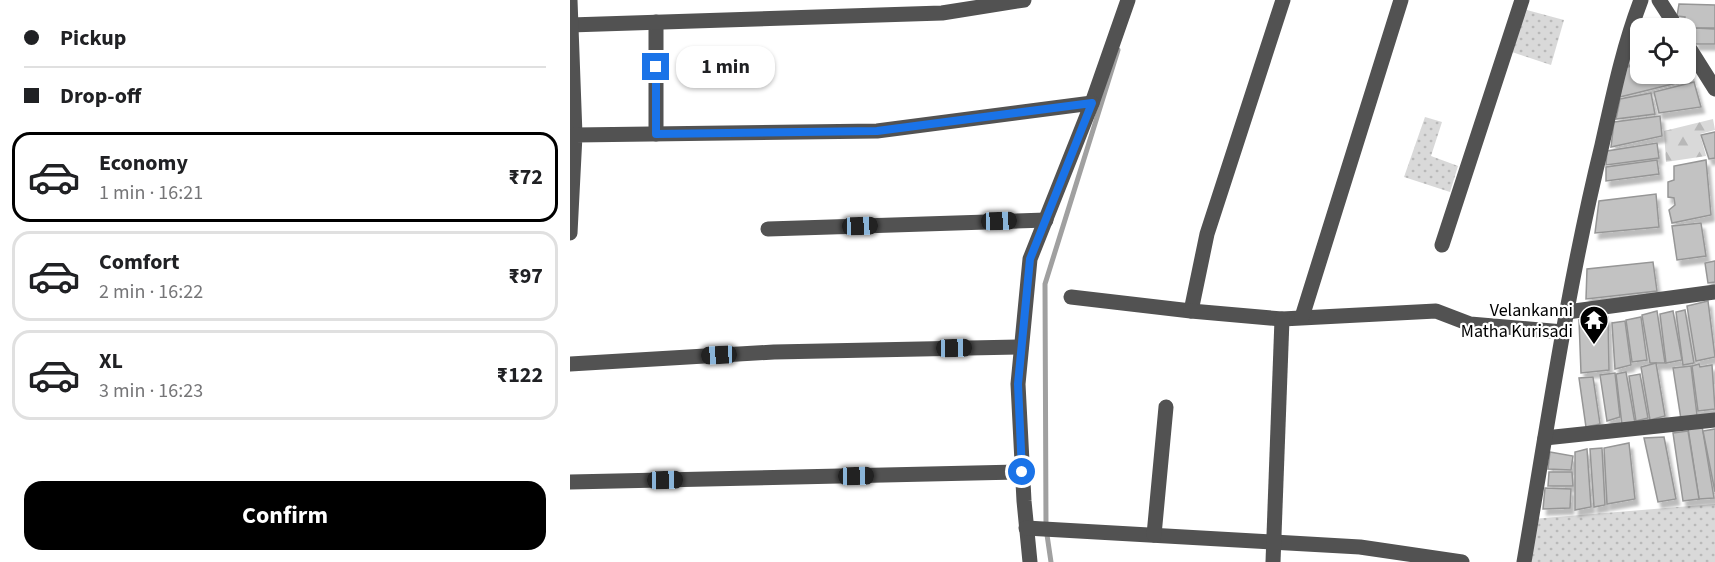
<!DOCTYPE html>
<html lang="en">
<head>
<meta charset="utf-8">
<style>
	:root { --surface:#fff; --page:#f6f6f6; --text:#202124; --muted:#757577; --line:#e0e0e0; --accent:#000 }
	body { margin:0; font-family:"Source Sans 3",sans-serif; background:var(--page); color:var(--text); height:100vh; display:flex; flex-direction:column; font-size:22px; white-space:nowrap }
	* { box-sizing:border-box; margin:0 }
	p { font-size:20px; color:var(--muted) }
	.icon { flex:none; width:33px; height:33px; fill:none; stroke:currentColor; stroke-width:2; stroke-linecap:round; stroke-linejoin:round }
	.map { position:relative; flex:1; overflow:hidden }
	.sheet { display:flex; flex-direction:column; background:var(--surface); width:570px }
	.sheet>* { flex:none }
	.hud { display:grid; align-content:center; height:132px; padding:0 24px; background:var(--surface) }
	.fabs { position:absolute; left:1060px; top:18px; display:grid; gap:12px }
	.fabs a { display:grid; place-items:center; width:66px; height:66px; border-radius:12px; background:var(--surface); box-shadow:0 2px 4px #0004; font-size:30px }
	.end { position:absolute; width:27px; height:27px; margin:-14px; border:8px solid #1a73e8; background:#fff; box-shadow:0 0 0 3px #fff }
	.from { border-radius:50% }
	.bubble { position:absolute; height:42px; border-radius:18px; background:var(--surface); box-shadow:0 2px 4px #0004; font-size:20px; font-weight:700; line-height:42px; text-align:center }
	.car { position:absolute; width:18px; height:36px; margin:-18px -9px; border-radius:8px; box-shadow:0 0 4px 2px #0007; background:linear-gradient(#222 24%,#8ab4d8 0 40%,#222 0 76%,#8ab4d8 0 86%,#222 0) }
	.hud b { display:flex; align-items:center; gap:21px; height:57px; font-size:22px }
	.hud b+b { border-top:2px solid var(--line) }
	.hud i { width:15px; height:15px; background:var(--text) }
	ul { padding:0; list-style:none }
	li { display:flex; align-items:center; gap:18px; height:90px; margin:0 12px 9px; padding:0 12px; border:3px solid var(--line); border-radius:18px }
	li div { flex:1 }
	li b { display:block; font-size:22px }
	li em { font-style:normal; font-weight:700 }
	li.current { border-color:var(--accent) }
	li>.icon { width:54px; height:54px; stroke-width:1.5 }
	.button { display:flex; gap:12px; margin-top:auto; padding:12px 24px }
	.button a { flex:1; height:69px; border-radius:18px; background:var(--accent); color:#fff; font-size:24px; font-weight:700; line-height:69px; text-align:center }
	main { display:flex; flex:1; min-height:0 }
	.map>svg:first-child { display:block }
</style>
</head>
<body>
<main>
<section class="sheet">
<div class="hud">
<b><i class="from"></i>Pickup</b>
<b><i></i>Drop-off</b>
</div>
<ul>
<li class="current"><svg class="icon" aria-label="car" viewBox="0 0 24 24"><path d="M5 17H2v-5l4-1 3-4h7l3 4 3 1v5h-3M9 17h6M6 11h13"/><circle cx="7" cy="17" r="2"/><circle cx="17" cy="17" r="2"/></svg><div><b>Economy</b><p>1 min · 16:21</p></div><em>₹72</em></li>
<li><svg class="icon" aria-label="car" viewBox="0 0 24 24"><path d="M5 17H2v-5l4-1 3-4h7l3 4 3 1v5h-3M9 17h6M6 11h13"/><circle cx="7" cy="17" r="2"/><circle cx="17" cy="17" r="2"/></svg><div><b>Comfort</b><p>2 min · 16:22</p></div><em>₹97</em></li>
<li><svg class="icon" aria-label="car" viewBox="0 0 24 24"><path d="M5 17H2v-5l4-1 3-4h7l3 4 3 1v5h-3M9 17h6M6 11h13"/><circle cx="7" cy="17" r="2"/><circle cx="17" cy="17" r="2"/></svg><div><b>XL</b><p>3 min · 16:23</p></div><em>₹122</em></li>
</ul>
<div class="button"><a>Confirm</a></div>
</section>
<div class="map">
<svg width="1145" height="562" viewBox="0 0 1145 562">
	<defs>
		<pattern id="grass-dots" width="8" height="8" patternUnits="userSpaceOnUse" patternTransform="scale(1.5)"><rect width="8" height="8" fill="#d9d9d9"/><path d="M2 2h.1M6 6h.1" fill="none" stroke="#b8b8b8" stroke-width="1.8" stroke-linecap="round"/></pattern>
		<pattern id="forest-firs" width="22" height="20" patternUnits="userSpaceOnUse" patternTransform="scale(1.5)"><rect width="22" height="20" fill="#d9d9d9"/><path d="M5 1l3.5 6h-7zM16 11l3.5 6h-7z" fill="#b8b8b8"/></pattern>
		<filter id="shadow"><feDropShadow dx="3.5" dy="6" stdDeviation="1.5" flood-color="#0004"/></filter>
	</defs>
	<rect width="100%" height="100%" fill="#fff"/>
	<!-- grass -->
	<g fill="url(#grass-dots)">
		<path d="M953 9 994 20 981 65 939 51Z"/>
		<path d="M855 117 872 122 861 156 888 166 880 192 834 177Z"/>
		<path d="M1145 504V562H954L962 519Z"/>
	</g>
	<!-- forest -->
	<path fill="url(#forest-firs)" d="M1143 119 1145 130 1130 134 1136 156 1096 162 1094 131Z"/>
	<g fill="none" stroke-linecap="round" stroke-linejoin="round">
		<!-- stream -->
		<path stroke="#a0a0a0" stroke-width="5" d="M481 562 476 528 475 284 548 50"/>
	</g>
	<!-- building -->
	<g fill="#c2c2c2" stroke="#969696" stroke-width="1.5" filter="url(#shadow)">
		<path d="M1109 4 1145 5V28H1114L1115 17 1107 16Z"/>
		<path d="M1075 24 1079 28H1071V50L1060 53 1069 25Z"/>
		<path d="M1125 28 1145 29V44H1125Z"/>
		<path d="M1071 53V62L1057 66 1060 56Z"/>
		<path d="M1071 64V74H1116V66L1123 79 1050 97 1053 68Z"/>
		<path d="M1124 82 1131 107 1089 113 1084 92Z"/>
		<path d="M1081 93 1085 114 1046 119 1050 99Z"/>
		<path d="M1090 116 1092 136 1041 147 1044 122Z"/>
		<path d="M1145 132V158L1139 159 1131 135Z"/>
		<path d="M1087 143 1089 158 1036 165 1037 151Z"/>
		<path d="M1087 160 1089 174 1036 181V167Z"/>
		<path d="M1136 160 1141 215 1102 223 1099 210 1105 205 1104 198 1098 197V182L1104 180V166Z"/>
		<path d="M1086 194 1089 227 1025 233 1029 201Z"/>
		<path d="M1131 223 1136 256 1107 260 1102 226Z"/>
		<path d="M1145 261V282L1138 283 1135 263Z"/>
		<path d="M1083 262 1087 291 1016 299 1017 269Z"/>
		<path d="M1138 301 1145 357 1126 361 1117 306Z"/>
		<path d="M1115 310 1124 363 1113 365 1106 312Z"/>
		<path d="M1087 311 1095 363H1080L1072 315Z"/>
		<path d="M1103 311 1112 360 1096 363 1090 314Z"/>
		<path d="M1038 317 1039 370 1011 373 1009 320Z"/>
		<path d="M1071 317 1077 360 1062 362 1056 320Z"/>
		<path d="M1055 321 1061 365 1045 369 1042 323Z"/>
		<path d="M1086 363 1095 416 1080 420 1071 367Z"/>
		<path d="M1129 364 1130 367 1142 365 1145 409 1128 411 1122 366Z"/>
		<path d="M1121 366 1127 415 1111 419 1103 368Z"/>
		<path d="M1056 372 1065 423 1052 425 1046 374Z"/>
		<path d="M1045 373 1050 417 1037 421 1030 375Z"/>
		<path d="M1070 374 1078 418 1066 421 1059 376Z"/>
		<path d="M1023 377 1030 424 1016 427 1009 378Z"/>
		<path d="M1132 426 1144 498 1129 499 1118 428Z"/>
		<path d="M1145 429V492L1133 431Z"/>
		<path d="M1118 431 1129 499 1113 501 1103 433Z"/>
		<path d="M1094 437 1106 499 1088 502 1074 438Z"/>
		<path d="M1059 443 1065 499 1037 504 1034 448Z"/>
		<path d="M1032 448 1035 505 1024 507 1020 449Z"/>
		<path d="M1017 449 1021 507 1005 510V452Z"/>
		<path d="M980 452 1003 456 1001 470 978 469Z"/>
		<path d="M979 472H1002L1003 486H978Z"/>
		<path d="M975 488 1001 489 1000 508 973 509Z"/>
	</g>
	<g fill="none" stroke-linecap="round" stroke-linejoin="round">
		<!-- minor -->
		<g stroke="#525252" stroke-width="15">
			<path d="M1089 0 1107 28"/>
			<path d="M86 22V134"/>
			<path d="M0 25 372 13 454 0"/>
			<path d="M1116 43 1145 89"/>
			<path d="M522 103 558 0"/>
			<path d="M0 136 5 135 0 0"/>
			<path d="M198 229 476 220"/>
			<path d="M0 233 5 135 307 131 522 103 460 259 448 384 454 501 460 562"/>
			<path d="M872 245 952 0"/>
			<path d="M501 297 621 311 637 234 713 0"/>
			<path d="M621 311 712 319 866 311 900 324 993 332"/>
			<path d="M997 312 1145 292"/>
			<path d="M732 317 831 0"/>
			<path d="M0 364 204 352 451 347"/>
			<path d="M975 438 1145 420"/>
			<path d="M0 482 452 472"/>
			<path d="M456 528 790 547 892 562"/>
			<path d="M584 535 596 407"/>
			<path d="M703 562 712 319"/>
			<path d="M954 562C978 423 998 283 1032 145 1043 96 1053 47 1071 0"/>
		</g>
	</g>
	<g fill="none" stroke-linecap="round" stroke-linejoin="round">
		<!-- route -->
		<path stroke="#1a73e8" stroke-width="8" d="M86 67V134L307 131 522 103 460 259 448 384 452 472"/>
	</g>
	<!-- icons -->
	<defs>
		<g id="temple-pin" transform="scale(1.5)"><path d="M0 17L-7.5 6A9.5 9.5 0 1 1 7.5 6Z" fill="#000" stroke="#fff"/><path d="M0-6L5-2H3V0L6.5 2.5H4V6H1.5V3h-3V6H-4V2.5H-6.5L-3 0V-2H-5Z" fill="#fff"/></g>
	</defs>
	<g fill-rule="evenodd">
		<use href="#temple-pin" x="1024" y="320"/>
	</g>
	<g text-anchor="middle" stroke-width="4.5" stroke-linejoin="round" paint-order="stroke">
		<!-- poi labels -->
		<g font-size="18" fill="#000" stroke="#fff" text-anchor="end">
			<text x="1003" y="316">Velankanni<tspan x="1003" dy="21">Matha Kurisadi</tspan></text>
		</g>
	</g>
</svg>
<div class="fabs">
<a><svg class="icon" aria-label="locate" viewBox="0 0 24 24"><circle cx="12" cy="12" r="6"/><path d="M12 2v4M12 18v4M2 12h4M18 12h4"/></svg></a>
</div>
<i class="end from" style="left:452px;top:472px"></i>
<i class="end" style="left:86px;top:67px"></i>
<div class="bubble" style="left:106px;top:46px;width:99px">1 min</div>
<i class="car" style="left:429px;top:221px;rotate:88deg"></i>
<i class="car" style="left:290px;top:226px;rotate:88deg"></i>
<i class="car" style="left:384px;top:348px;rotate:89deg"></i>
<i class="car" style="left:149px;top:355px;rotate:267deg"></i>
<i class="car" style="left:286px;top:476px;rotate:89deg"></i>
<i class="car" style="left:95px;top:480px;rotate:89deg"></i>
</div>
</main>
</body>
</html>
